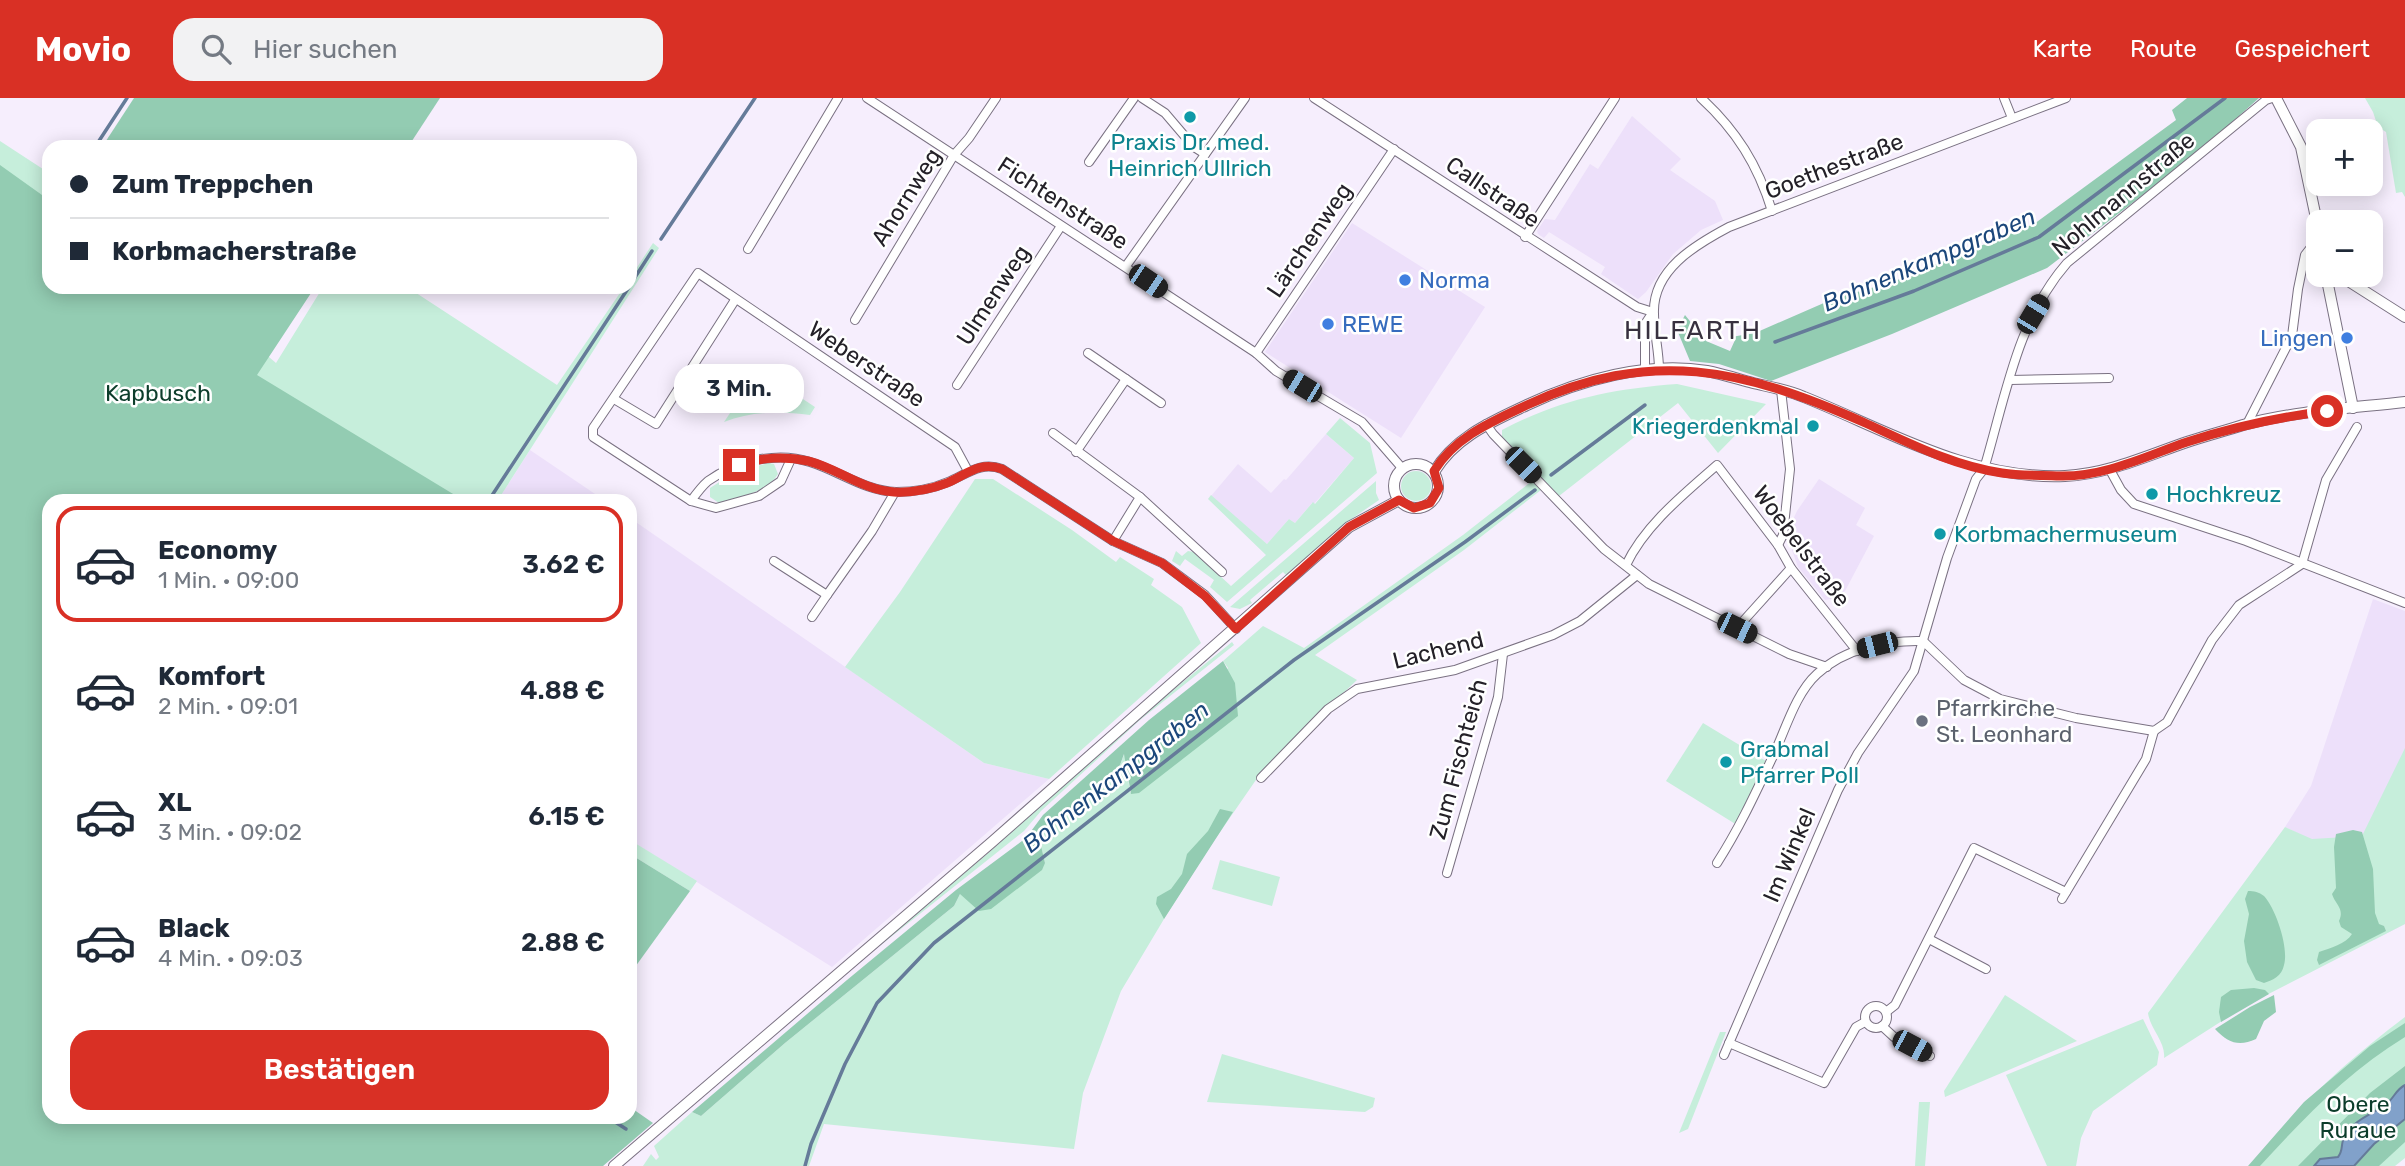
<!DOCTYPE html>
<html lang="de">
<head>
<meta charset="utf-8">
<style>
	:root { --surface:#fff; --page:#f2f2f3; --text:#1f2937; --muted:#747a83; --line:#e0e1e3; --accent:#d93025 }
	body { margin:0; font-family:Rubik,sans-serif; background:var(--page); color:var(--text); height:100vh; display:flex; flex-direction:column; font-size:26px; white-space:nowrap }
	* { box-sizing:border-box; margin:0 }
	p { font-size:23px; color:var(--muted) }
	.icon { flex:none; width:38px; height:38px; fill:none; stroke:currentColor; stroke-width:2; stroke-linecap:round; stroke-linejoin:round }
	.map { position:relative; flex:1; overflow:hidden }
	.details { position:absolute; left:42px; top:396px; width:595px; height:630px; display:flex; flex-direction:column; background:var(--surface); border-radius:21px; box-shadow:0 4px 18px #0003 }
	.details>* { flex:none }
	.guide { position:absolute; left:42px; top:42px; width:595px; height:154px; border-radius:21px; box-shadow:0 4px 18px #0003; display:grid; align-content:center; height:154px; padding:0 28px; background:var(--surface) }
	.controls { position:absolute; left:2306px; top:21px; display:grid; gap:14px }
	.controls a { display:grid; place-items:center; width:77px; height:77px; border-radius:14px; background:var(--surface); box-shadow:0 4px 18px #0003; font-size:35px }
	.end { position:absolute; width:32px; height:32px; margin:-16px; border:9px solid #d93025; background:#fff; box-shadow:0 0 0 4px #fff }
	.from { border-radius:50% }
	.bubble { position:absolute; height:49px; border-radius:21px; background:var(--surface); box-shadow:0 4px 18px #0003; font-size:23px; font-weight:600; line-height:49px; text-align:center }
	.car { position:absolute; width:21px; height:42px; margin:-21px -10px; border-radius:9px; box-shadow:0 0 5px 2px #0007; background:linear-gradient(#222 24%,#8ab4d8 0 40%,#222 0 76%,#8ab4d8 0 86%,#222 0) }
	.guide b { display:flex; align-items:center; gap:24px; height:66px; font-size:26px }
	.guide b+b { border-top:2px solid var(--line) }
	.guide i { width:18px; height:18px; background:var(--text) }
	ul { padding:12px 0 0; list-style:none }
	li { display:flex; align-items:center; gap:21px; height:116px; margin:0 14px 10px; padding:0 14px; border:4px solid transparent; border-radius:21px }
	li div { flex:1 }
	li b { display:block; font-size:26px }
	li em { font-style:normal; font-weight:600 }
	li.on { border-color:var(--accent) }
	li>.icon { width:63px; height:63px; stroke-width:1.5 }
	.primary-button { display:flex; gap:14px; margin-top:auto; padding:14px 28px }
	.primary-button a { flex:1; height:80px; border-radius:21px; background:var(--accent); color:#fff; font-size:28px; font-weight:600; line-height:80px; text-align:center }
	header { display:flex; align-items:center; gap:42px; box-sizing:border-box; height:98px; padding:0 35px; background:var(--accent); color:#fff }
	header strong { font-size:33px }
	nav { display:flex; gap:38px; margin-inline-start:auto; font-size:24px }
	.search { width:490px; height:63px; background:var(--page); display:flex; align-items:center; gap:18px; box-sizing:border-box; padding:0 24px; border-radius:21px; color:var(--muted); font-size:26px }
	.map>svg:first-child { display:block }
</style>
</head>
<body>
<header>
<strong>Movio</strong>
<div class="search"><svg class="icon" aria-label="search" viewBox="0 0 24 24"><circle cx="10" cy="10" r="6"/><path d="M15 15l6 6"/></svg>Hier suchen</div>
<nav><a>Karte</a><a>Route</a><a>Gespeichert</a></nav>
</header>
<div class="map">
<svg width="2405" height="1068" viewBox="0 0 2405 1068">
	<rect width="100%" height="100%" fill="#f6eefd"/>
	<!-- built -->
	<g fill="#ede0fa">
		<path d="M1632 18 1681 61 1670 72 1715 103 1723 122 1701 132 1673 156 1646 194 1638 201 1601 176 1605 169 1549 134 1544 140 1538 136 1537 133 1545 121 1555 122 1590 66 1598 71Z"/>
		<path d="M1352 125 1485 209 1401 340 1265 254Z"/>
		<path d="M1326 336 1354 360 1314 406 1312 405 1295 425 1289 421 1267 446 1211 398 1238 366 1271 395 1284 381 1286 382Z"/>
		<path d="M530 352 604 402H498Z"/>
		<path d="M1819 381 1865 410 1856 427 1874 438 1845 493 1836 500 1825 502 1798 469 1788 441 1790 428 1797 413Z"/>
		<path d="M630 420 984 665 1049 681 832 869 630 742Z"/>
		<path d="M2373 501 2405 513V826L2374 842 2362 738 2312 742 2285 729 2311 688Z"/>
	</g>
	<!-- green -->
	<g fill="#c6eedb">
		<path d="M2365 0H2405V99L2402 94 2396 95 2386 34 2378 29 2373 14Z"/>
		<path d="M0 43 49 75V189L269 259 276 265 323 189H407L557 287 624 189H630V180L653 145 659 150 498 402H49V1018L0 1068Z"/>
		<path d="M759 272 815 309 810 317C780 313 752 313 724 324Z"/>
		<path d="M1677 286 1766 306 1718 355 1678 305 1559 398 1502 339V332C1561 301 1612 291 1677 286Z"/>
		<path d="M1340 320 1370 345 1377 375 1227 504 1210 489 1214 482 1185 461 1180 468 1172 463 1176 453 1182 458 1188 453 1194 454 1231 488 1266 457 1208 401 1211 397 1267 446 1289 421 1295 425 1313 404 1315 406 1354 360 1326 336Z"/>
		<path d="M769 365 774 366 778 376C767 395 739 399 719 405L710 399V390L732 376 734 377 745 371Z"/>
		<circle cx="1416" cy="388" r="15"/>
		<path d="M975 381H993L1072 432 1116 464 1120 459 1154 481 1151 487 1182 509 1201 545 1049 681 984 665 845 569 900 494Z"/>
		<path d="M1376 383V395L1379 402 1347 424 1286 477 1283 474 1250 502 1252 505 1240 511 1230 509Z"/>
		<path d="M1532 383 1541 392 1464 452 1315 557 1357 582 1293 643 1258 679 1209 750 1164 821 1121 893 1083 995 1074 1051 824 1026 809 1068H643L651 1056 656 1062 659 1059 654 1048 692 1014 701 1018 785 945 954 808 960 796 1045 765 1039 739 1120 667 1125 654 1130 695 1228 570 1223 563 1263 528 1304 550 1463 437Z"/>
		<path d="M1232 544 1234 547 1140 622 1041 713 1024 733 872 854 650 1044 649 1040 861 859 987 756 1147 613Z"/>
		<path d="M1703 625 1766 663 1737 727 1666 683Z"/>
		<path d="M2405 650V826L2247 907 2164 960C2166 944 2150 931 2148 915L2285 729 2312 741 2362 738Z"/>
		<path d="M630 742 697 783 690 793 630 756Z"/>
		<path d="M1220 762 1280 779 1272 808 1212 791Z"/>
		<path d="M2005 897 2077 943 1945 999 1944 993Z"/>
		<path d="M2405 919V1060L2395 1068H2250C2298 1007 2343 966 2405 919Z"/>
		<path d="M2143 921 2159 954 2157 967 2093 1013 2081 1040 2076 1068H2047L2006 977Z"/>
		<path d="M1720 934H1726L1688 1031 1679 1035Z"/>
		<path d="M1222 956 1375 1000 1373 1009 1365 1014 1207 1004Z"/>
		<path d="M1919 1004H1930L1925 1068H1915Z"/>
	</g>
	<!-- forest -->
	<g fill="#93ccb2">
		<path d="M134 0H440L408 49H102Z"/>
		<path d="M2187 0H2259L2194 58 2047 170 1892 236 1771 283 1719 266 1690 263 1677 232 1685 217 1706 243 1730 253 1735 242 1731 239 1755 235 1833 201 1895 183 2034 126 2176 22 2172 12Z"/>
		<path d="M0 67 49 102V189H315L257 277 463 402H49V1018H630V1009L653 1025 603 1068H0Z"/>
		<path d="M1223 563 1235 585 1238 618 1139 695 1131 696 1124 656 1120 667 1039 739 1045 765 1042 772 991 811 979 813 960 796 954 808 785 945 701 1018 692 1014 847 882 956 792 1026 740 1043 717 1149 622Z"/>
		<path d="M1220 711 1233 714 1164 821 1156 806 1157 799 1171 791 1182 776 1187 756 1208 733Z"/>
		<path d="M2353 732 2362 734 2373 771 2375 815 2379 826 2384 828 2386 833 2319 867 2317 862 2319 854C2330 850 2346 846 2352 836L2341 829 2339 823C2345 811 2335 806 2332 796L2336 790 2334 749 2336 736Z"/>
		<path d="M630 756 690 793 630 876Z"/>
		<path d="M2248 793C2254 793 2259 794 2264 798 2276 811 2289 850 2284 867 2282 878 2273 882 2264 885L2256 882 2247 864 2244 843 2249 816 2245 801Z"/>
		<path d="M2254 890 2265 892 2269 896 2221 924 2219 914 2221 899 2231 892Z"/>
		<path d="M2274 897 2276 914 2264 923 2256 941C2239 949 2228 945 2215 931L2250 909Z"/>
		<path d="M2405 925V939C2349 973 2304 1020 2260 1068H2248L2304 1004 2370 948Z"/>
		<path d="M2405 968V987C2394 993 2394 1001 2385 1007 2371 1017 2354 1021 2345 1038 2341 1045 2344 1053 2338 1059L2320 1061 2314 1068H2298L2370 995Z"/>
		<path d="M2405 1021V1044L2379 1068H2354L2374 1046Z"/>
	</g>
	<!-- water -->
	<path fill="#81a1ca" stroke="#657b99" stroke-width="2" d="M2405 987V1021L2374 1046 2354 1068H2314L2320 1061 2338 1059C2344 1052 2340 1045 2345 1038 2355 1021 2371 1017 2385 1007 2394 1001 2395 992 2405 987Z"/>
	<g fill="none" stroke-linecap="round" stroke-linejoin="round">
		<!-- stream -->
		<g stroke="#657b99" stroke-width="3.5">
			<path d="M95 49 127 0"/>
			<path d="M46 124 49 120"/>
			<path d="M661 141 755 0"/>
			<path d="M630 187 652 153"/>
			<path d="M1775 244 1914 193 2039 139 2225 0"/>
			<path d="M1551 377 1645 307"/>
			<path d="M489 402 629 189"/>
			<path d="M606 1018 626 1031"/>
			<path d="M805 1068 811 1046 845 966 877 905 934 845 1294 562 1465 444 1535 392"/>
		</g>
		<!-- street casing -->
		<g stroke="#7a7182" stroke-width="10">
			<g id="street">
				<path d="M867 0 1256 255 1276 273 1362 324 1402 370"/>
				<path d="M1142 0 1165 15 1194 49 1205 56"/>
				<path d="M1314 0 1637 209 1653 214"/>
				<path d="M1701 0C1736 32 1758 67 1772 113"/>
				<path d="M2004 0 2012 20"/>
				<path d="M1089 64 1134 0"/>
				<path d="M1525 139 1615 0"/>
				<path d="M748 151 838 0"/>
				<path d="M1126 168 1245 0"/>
				<path d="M855 222 954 57 969 40 996 0"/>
				<path d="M1088 255 1161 305"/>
				<path d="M1256 255 1394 51"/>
				<path d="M1659 271C1659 253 1654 235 1654 216 1652 172 1695 147 1729 129L2066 0"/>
				<path d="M1645 273V226L1653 214"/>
				<path d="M2010 282 2109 280"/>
				<path d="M957 287 1061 128"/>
				<path d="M614 301 656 326 735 202"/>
				<path d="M1486 326 1493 336 1604 451 1649 486 1789 556 1827 569"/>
				<path d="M2247 326 2292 238 2298 191 2305 157 2319 139"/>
				<path d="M1053 335 1140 399 1113 443"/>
				<path d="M1076 354 1126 281"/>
				<path d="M2110 372 2121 392 2134 406 2246 443 2405 505"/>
				<path d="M968 373 955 349 698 175 593 330V339L691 403C696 396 702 388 708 383 736 363 777 353 810 364 839 373 865 393 896 394 913 394 932 391 948 384 967 376 981 363 1002 371L1113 443 1162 465 1205 497 1236 531"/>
				<path d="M1140 399 1222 474"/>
				<path d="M691 403 716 410 759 398 781 383 791 361"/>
				<path d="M1778 447 1783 437 1790 371 1781 292"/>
				<path d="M774 463 827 497 872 433 895 394"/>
				<path d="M1626 467C1645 427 1684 396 1717 367L1778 447 1791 470 1857 553"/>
				<path d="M812 519 827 497"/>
				<path d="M1737 530 1791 470"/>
				<path d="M1923 543 1964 582 2000 601 2076 620 2154 633 2167 624 2212 542 2239 507 2302 466 2326 382 2357 329"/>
				<path d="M1261 680 1328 611 1357 591 1455 572 1553 537 1580 523 1637 477"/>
				<path d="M1717 765C1740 729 1756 694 1774 656 1786 630 1796 595 1817 576 1845 550 1887 542 1923 543"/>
				<path d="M1447 775 1498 599 1503 556"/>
				<path d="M2062 801 2146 661 2154 633"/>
				<path d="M1929 841 1986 871"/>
				<circle cx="1876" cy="919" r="11"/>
				<path d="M1886 914 1895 907 1974 750 2066 794"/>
				<path d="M1882 928 1894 939 1930 958"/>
				<path d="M1729 945 1824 985 1856 929 1865 924"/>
				<path d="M1724 957 1838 692 1858 655 1914 573 1947 460 1976 381 1984 371C2005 301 2017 222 2067 165L2266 2 2272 0"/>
			</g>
		</g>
		<!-- secondary casing -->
		<g stroke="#7a7182" stroke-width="12">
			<g id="secondary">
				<path d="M2276 0 2301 49 2319 134"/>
				<path d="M2326 177 2353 310"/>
				<path d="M2339 177 2405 219"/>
				<circle cx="1416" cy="388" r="22"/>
				<path d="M1434 374C1455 339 1491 324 1527 307 1580 282 1647 263 1707 273 1722 276 1738 281 1753 285 1770 289 1788 292 1804 299 1889 333 1969 382 2065 378 2108 376 2146 358 2187 344 2205 338 2224 333 2243 327 2294 313 2352 310 2405 304"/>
				<path d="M614 1068 992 744 1349 429 1399 402"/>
			</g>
		</g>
		<!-- street -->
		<use href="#street" stroke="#fff" stroke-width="8"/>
		<!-- secondary -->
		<use href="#secondary" stroke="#fff" stroke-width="10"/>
	</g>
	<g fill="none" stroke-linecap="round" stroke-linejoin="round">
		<!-- route -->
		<path stroke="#d93025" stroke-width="9" d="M739 367C760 359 786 358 808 363 837 370 862 392 894 394 912 395 931 391 947 385 967 376 980 363 1002 371L1113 443 1162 465 1205 498 1236 531 1349 429 1399 402 1414 410 1430 405 1439 390 1434 373C1455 339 1491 324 1527 307 1651 249 1743 271 1863 324 1907 344 1953 368 2002 375 2021 378 2041 377 2060 378 2105 379 2146 358 2187 344 2233 329 2279 319 2327 313"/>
	</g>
	<!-- markers -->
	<g fill="#0f9aa8" stroke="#fff" stroke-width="2.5">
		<circle cx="1190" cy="19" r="7"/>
		<circle cx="1813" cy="328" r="7"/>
		<circle cx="2152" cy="396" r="7"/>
		<circle cx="1940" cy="436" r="7"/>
		<circle cx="1726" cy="664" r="7"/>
	</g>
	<g fill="#3f7fe0" stroke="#fff" stroke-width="2.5">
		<circle cx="1405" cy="182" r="7"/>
		<circle cx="1328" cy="226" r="7"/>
		<circle cx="2347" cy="240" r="7"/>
	</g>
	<circle fill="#6b7280" stroke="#fff" stroke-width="2.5" cx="1922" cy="623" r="7"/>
	<g text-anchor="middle" stroke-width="5" stroke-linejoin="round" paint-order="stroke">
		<!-- culture labels -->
		<g font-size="23" fill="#0d838f" stroke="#fff" text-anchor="start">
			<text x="1190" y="52" text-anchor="middle">Praxis Dr. med.<tspan x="1190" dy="26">Heinrich Ullrich</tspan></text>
			<text x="1799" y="336" text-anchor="end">Kriegerdenkmal</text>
			<text x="2166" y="404">Hochkreuz</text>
			<text x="1954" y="444">Korbmachermuseum</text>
			<text x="1740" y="659">Grabmal<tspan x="1740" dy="26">Pfarrer Poll</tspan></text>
		</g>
		<!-- street labels -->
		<g font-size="23" fill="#242128" stroke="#fff">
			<text transform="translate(1834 68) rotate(-21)" y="8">Goethestraße</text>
			<text transform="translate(1493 94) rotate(34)" y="8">Callstraße</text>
			<text transform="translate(2123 96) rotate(-40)" y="8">Nohlmannstraße</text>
			<text transform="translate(906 99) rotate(-58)" y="8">Ahornweg</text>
			<text transform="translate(1063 105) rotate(33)" y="8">Fichtenstraße</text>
			<text transform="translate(1309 142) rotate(-56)" y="8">Lärchenweg</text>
			<text transform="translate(993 197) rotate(-57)" y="8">Ulmenweg</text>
			<text transform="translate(867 266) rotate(34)" y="8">Weberstraße</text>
			<text transform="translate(1802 448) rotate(53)" y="8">Woebelstraße</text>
			<text transform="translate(1438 552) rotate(-14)" y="8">Lachend</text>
			<text transform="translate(1458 661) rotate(-75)" y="8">Zum Fischteich</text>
			<text transform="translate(1789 757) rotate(-67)" y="8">Im Winkel</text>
		</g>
		<!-- shop labels -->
		<g font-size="23" fill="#366cbe" stroke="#fff" text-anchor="start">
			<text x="1419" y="190">Norma</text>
			<text x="1342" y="234">REWE</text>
			<text x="2333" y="248" text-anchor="end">Lingen</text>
		</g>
		<!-- park labels -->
		<g font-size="23" fill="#0c3d2b" stroke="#fff">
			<text x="158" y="303">Kapbusch</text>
			<text x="2358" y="1014">Obere<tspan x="2358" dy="26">Ruraue</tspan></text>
		</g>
		<!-- worship labels -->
		<g font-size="23" fill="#5b616d" stroke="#fff" text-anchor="start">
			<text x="1936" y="618">Pfarrkirche<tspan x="1936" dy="26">St. Leonhard</tspan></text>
		</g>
		<!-- water labels -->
		<g font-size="24" font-style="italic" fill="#1c477b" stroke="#fff">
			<text transform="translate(1929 162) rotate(-23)" y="8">Bohnenkampgraben</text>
			<text transform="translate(1116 679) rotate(-38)" y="8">Bohnenkampgraben</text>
		</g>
		<!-- quarter labels -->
		<g font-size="26" letter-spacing="2" fill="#38313f" stroke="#fff">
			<text x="1693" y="241">HILFARTH</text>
		</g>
	</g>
</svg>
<div class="controls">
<a>+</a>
<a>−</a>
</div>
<i class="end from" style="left:2327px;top:313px"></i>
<i class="end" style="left:739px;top:367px"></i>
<div class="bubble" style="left:674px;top:266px;width:130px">3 Min.</div>
<i class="car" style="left:1148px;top:183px;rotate:124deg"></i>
<i class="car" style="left:2033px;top:216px;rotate:31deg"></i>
<i class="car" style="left:1302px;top:288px;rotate:301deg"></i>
<i class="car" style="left:1523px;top:367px;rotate:135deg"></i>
<i class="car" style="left:1737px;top:530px;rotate:116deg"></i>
<i class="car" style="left:1877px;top:547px;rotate:256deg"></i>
<i class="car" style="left:1912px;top:948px;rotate:118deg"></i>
<div class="guide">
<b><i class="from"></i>Zum Treppchen</b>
<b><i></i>Korbmacherstraße</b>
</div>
<section class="details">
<ul>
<li class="on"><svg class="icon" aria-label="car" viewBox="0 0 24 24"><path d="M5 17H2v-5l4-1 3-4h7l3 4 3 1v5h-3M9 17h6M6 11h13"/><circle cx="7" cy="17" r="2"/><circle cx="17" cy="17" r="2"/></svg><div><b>Economy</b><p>1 Min. · 09:00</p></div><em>3.62 €</em></li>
<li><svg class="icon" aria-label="car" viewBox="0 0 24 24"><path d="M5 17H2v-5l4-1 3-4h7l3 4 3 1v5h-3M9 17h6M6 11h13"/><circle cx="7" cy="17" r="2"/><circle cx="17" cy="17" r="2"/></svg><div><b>Komfort</b><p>2 Min. · 09:01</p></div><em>4.88 €</em></li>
<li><svg class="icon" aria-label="car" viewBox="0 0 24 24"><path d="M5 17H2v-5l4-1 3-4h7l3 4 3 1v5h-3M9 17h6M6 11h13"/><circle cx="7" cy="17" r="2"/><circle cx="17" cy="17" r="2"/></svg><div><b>XL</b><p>3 Min. · 09:02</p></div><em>6.15 €</em></li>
<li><svg class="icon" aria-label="car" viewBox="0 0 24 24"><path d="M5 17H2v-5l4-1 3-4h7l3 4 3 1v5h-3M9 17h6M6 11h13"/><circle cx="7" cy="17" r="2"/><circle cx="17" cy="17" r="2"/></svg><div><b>Black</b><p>4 Min. · 09:03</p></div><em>2.88 €</em></li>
</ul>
<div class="primary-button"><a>Bestätigen</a></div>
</section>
</div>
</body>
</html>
